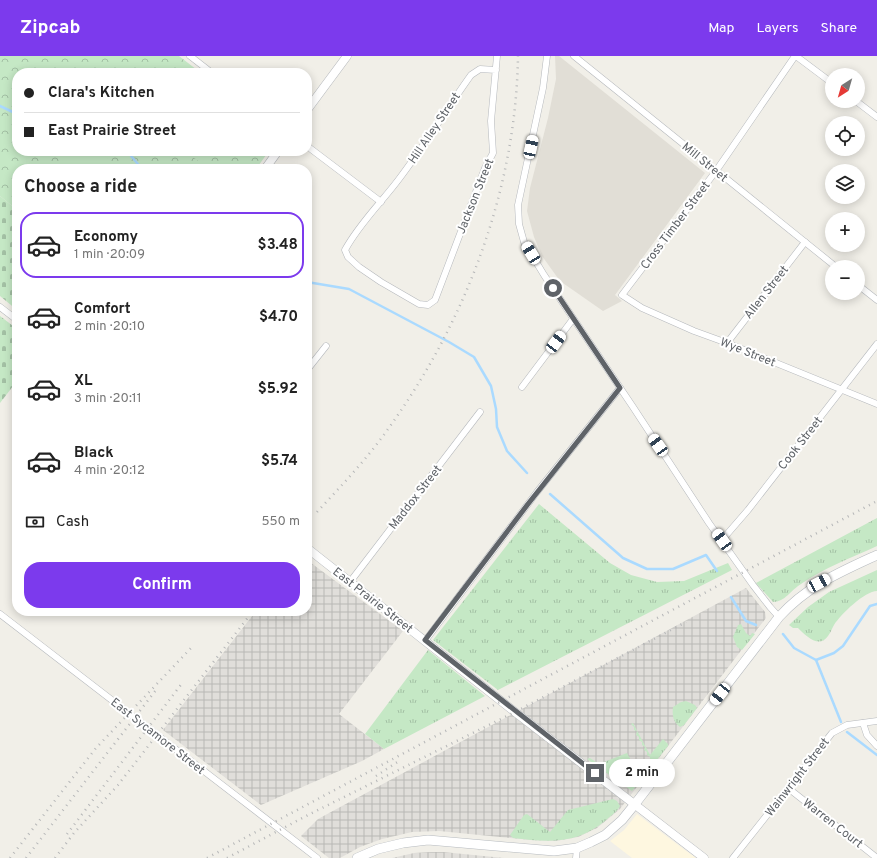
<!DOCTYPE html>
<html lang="en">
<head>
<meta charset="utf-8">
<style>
	:root { --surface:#fff; --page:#f2f2f2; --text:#222; --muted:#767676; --line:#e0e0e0; --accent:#7c3aed }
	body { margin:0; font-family:Overpass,sans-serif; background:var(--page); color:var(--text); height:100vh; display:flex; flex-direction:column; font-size:15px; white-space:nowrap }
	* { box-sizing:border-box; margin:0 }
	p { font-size:13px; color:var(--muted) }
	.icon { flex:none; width:22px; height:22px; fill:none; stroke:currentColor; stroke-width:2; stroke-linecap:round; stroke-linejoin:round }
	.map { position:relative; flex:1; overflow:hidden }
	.details { position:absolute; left:12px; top:108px; width:300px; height:452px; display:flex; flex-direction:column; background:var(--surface); border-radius:16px; box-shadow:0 2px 10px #0003 }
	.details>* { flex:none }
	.top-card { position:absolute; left:12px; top:12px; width:300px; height:88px; border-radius:16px; box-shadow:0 2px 10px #0003; display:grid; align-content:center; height:88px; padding:0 12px; background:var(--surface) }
	.needle { width:26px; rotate:217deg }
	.fabs { position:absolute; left:825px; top:12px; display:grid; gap:8px }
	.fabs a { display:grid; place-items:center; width:40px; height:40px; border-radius:50%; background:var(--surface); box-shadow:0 2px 10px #0003; font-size:20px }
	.end { position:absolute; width:18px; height:18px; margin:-9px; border:5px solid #5f6368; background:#fff; box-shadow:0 0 0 2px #fff }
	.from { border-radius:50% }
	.bubble { position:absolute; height:28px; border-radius:14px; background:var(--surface); box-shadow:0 2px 10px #0003; font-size:13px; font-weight:700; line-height:28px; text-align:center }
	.car { position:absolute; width:12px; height:24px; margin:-12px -6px; border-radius:5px; box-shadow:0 0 3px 1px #0007; background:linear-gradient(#fff 24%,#345 0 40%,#fff 0 76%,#345 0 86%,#fff 0) }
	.top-card b { display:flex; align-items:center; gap:14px; height:38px; font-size:15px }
	.top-card b+b { border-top:1px solid var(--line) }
	.top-card i { width:10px; height:10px; background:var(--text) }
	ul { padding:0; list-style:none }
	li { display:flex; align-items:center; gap:12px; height:66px; margin:0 8px 6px; padding:0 4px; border:2px solid transparent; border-radius:16px }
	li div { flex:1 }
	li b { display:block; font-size:15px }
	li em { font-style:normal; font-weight:700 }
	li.current { border-color:var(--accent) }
	li>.icon { width:36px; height:36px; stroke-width:1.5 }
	h2 { padding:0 12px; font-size:18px; line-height:48px }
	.pay { display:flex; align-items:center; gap:10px; height:44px; padding:0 12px; font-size:15px }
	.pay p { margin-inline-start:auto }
	.cta { display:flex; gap:8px; margin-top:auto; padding:8px 12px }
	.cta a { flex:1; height:46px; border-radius:16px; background:var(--accent); color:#fff; font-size:16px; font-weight:700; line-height:46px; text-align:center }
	header { display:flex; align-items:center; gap:24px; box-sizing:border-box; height:56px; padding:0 20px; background:var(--accent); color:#fff }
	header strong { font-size:19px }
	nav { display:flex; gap:22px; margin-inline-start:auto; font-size:14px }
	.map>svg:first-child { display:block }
</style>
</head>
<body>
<header>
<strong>Zipcab</strong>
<nav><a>Map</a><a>Layers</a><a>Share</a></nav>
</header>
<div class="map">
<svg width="877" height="802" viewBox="0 0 877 802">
	<defs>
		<pattern id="industrial-grid" width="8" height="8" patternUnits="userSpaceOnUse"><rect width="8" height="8" fill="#e0deda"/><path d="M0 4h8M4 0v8" fill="none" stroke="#b9b8b5"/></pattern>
		<pattern id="grass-tufts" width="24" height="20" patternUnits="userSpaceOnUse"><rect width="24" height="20" fill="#c5e8c5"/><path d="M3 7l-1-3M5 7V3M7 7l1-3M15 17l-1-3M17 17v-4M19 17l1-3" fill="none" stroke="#a3c0a4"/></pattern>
		<pattern id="forest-crowns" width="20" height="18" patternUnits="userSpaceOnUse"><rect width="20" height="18" fill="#c5e8c5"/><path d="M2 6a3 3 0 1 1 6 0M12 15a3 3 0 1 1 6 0" fill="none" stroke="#a3c0a4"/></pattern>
		<pattern id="cemetery-stones" width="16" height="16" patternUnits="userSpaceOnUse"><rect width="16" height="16" fill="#c5e8c5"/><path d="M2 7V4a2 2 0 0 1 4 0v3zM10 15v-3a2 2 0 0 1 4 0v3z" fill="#a3c0a4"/></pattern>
	</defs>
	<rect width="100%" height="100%" fill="#f1efe8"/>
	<!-- commercial -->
	<path fill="#fef7e0" d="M637 758 685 794 696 802H632L610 785 624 774Z"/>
	<!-- industrial -->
	<g fill="url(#industrial-grid)">
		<path d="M307 504 403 575 339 658 384 693 362 705 261 749 163 674 256 555H307Z"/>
		<path d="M746 532 765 556 766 562 620 753 597 772 578 781 556 785 531 784 439 775 412 776 382 783 360 791 340 802H329L301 780 318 763Z"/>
		<path d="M431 796H443L504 802H392L414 797Z"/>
	</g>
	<!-- education -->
	<path fill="#e1ded6" d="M555 0H559L705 117 615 239 622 245 603 255 560 225 542 200 534 181 527 155 530 132 548 62 556 23Z"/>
	<!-- grass -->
	<g fill="url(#grass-tufts)">
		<path d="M539 448 610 507 631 519 657 526 684 525 728 507 732 514 498 634 433 584Z"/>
		<path d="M877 462V490C851 502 824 512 801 528 791 534 785 546 773 546L756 527Z"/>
		<path d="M877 514V535C865 535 841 558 834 569 832 572 831 576 828 580 819 593 806 580 798 572H793L789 569 808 551 829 536Z"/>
		<path d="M741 568 746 577 750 580 752 577 755 578 742 594 737 591 733 581 738 569Z"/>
		<path d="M428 594 485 640 384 693 365 678Z"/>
		<path d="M686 645 695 649 697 652 684 669 680 671C673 666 672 659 673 651L681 646Z"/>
		<path d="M633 667 650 699 663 683 668 688V690L632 735 587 703 590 702 599 708 627 697 638 717 652 709 653 706 650 704V701L647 699V696L644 694 645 691 642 689V686L639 684V681L636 679 637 675 634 674V671L631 668Z"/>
		<path d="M613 743 617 745 620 750C617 756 610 760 605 765 576 789 548 786 513 782L510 779 524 759 527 758 550 776 568 754Z"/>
	</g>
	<!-- forest -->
	<path fill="url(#forest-crowns)" d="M0 0H179L201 17H17V95H269L256 113H17V154L0 140Z"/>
	<!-- cemetery -->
	<g fill="url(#cemetery-stones)">
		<path d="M0 140 17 154V254L0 240Z"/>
		<path d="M0 260 17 273V325L0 347Z"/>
	</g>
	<!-- pitch -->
	<g fill="#c5e8c5">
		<path d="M75 95H97L122 113H55L63 104Z"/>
		<path d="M185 95H210L201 107Z"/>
	</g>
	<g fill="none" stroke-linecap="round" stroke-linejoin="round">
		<!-- stream -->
		<g stroke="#aadaff" stroke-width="2.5">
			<path d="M0 50 17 58"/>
			<path d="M127 95 142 113"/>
			<path d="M307 226 349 233 449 286 474 301 491 330 496 353 497 371 507 395 527 417"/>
			<path d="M550 438 623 502 647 513H673L706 499 717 515"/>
			<path d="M731 541 746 565 756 569"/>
			<path d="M783 578 794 592 816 604 834 597 843 590 870 550 877 548"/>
			<path d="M816 604 841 666"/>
			<path d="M847 676 877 699"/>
		</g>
		<!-- minor casing -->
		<g stroke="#b5b8bc" stroke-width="7">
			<g id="minor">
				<path d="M190 0 212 17"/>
				<path d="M547 0 543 32 518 149 519 168 524 186 544 219 633 351 709 467 753 529 770 551 779 561"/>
				<path d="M574 0 836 211"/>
				<path d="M795 0 716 115 622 239 642 252 694 275 727 287 877 348"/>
				<path d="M796 0 832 27"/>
				<path d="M496 14 480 13 471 19C446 54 424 90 399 123 381 147 359 168 345 194L348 201 359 211 381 226 419 248 428 249 435 244 485 112 493 97 491 65 497 0"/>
				<path d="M856 45 877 61"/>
				<path d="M307 90 381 146"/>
				<path d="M858 229 877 244"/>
				<path d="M0 251 17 264"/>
				<path d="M727 287 805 186"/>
				<path d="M307 314 326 290"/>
				<path d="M522 331 573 263"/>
				<path d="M722 484 748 454 877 288"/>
				<path d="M350 526 480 356"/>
				<path d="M0 558 317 802"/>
				<path d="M425 585 537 436 620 332"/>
				<path d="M863 667 867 679 877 690"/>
				<path d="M788 732 877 802"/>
				<path d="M576 802 577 792"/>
				<path d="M733 802 832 677 847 669 877 665"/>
			</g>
		</g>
		<!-- tertiary casing -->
		<g stroke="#b5b8bc" stroke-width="9">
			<g id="tertiary">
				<path d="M307 54 347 0"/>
				<path d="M265 113 278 95"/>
				<path d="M307 492 515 656 704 802"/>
			</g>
		</g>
		<!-- secondary casing -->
		<g stroke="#b6babf" stroke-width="10">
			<path id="secondary" d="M357 802 378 793 403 787 428 784 554 795 577 792 591 786 605 779 622 764 635 748 779 561C807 530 840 516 877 499"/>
		</g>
		<!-- minor -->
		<use href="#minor" stroke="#fff" stroke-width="6"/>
		<!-- tertiary -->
		<use href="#tertiary" stroke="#fff" stroke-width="8"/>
		<!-- secondary -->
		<use href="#secondary" stroke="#fff" stroke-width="9"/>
		<!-- rail -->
		<g stroke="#b6b7b8" stroke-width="2.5" stroke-dasharray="1 5" stroke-linecap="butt">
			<path d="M317 456C342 429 367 403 388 373 466 265 516 134 518 0"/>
			<path d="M376 720 399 705"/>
			<path d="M67 778 183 626"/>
			<path d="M10 802 96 692 192 591"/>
			<path d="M26 802 156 634"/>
			<path d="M55 802 74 777 118 729 253 555"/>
			<path d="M207 802 877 445"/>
			<path d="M227 802 308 759 515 656 686 566"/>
		</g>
	</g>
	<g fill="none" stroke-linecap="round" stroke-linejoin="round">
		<!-- route -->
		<path stroke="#5f6368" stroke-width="5" d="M553 232 620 332 528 448 425 584 595 717"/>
	</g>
	<g text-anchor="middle" stroke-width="4" stroke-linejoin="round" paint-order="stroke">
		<!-- street labels -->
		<g font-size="12" fill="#5f6368" stroke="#fff">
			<text transform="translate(434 72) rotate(-56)" y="4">Hill Alley Street</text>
			<text transform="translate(705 106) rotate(39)" y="4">Mill Street</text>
			<text transform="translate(475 140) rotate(-68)" y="4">Jackson Street</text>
			<text transform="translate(675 169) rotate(-53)" y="4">Cross Timber Street</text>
			<text transform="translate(766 236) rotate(-52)" y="4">Allen Street</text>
			<text transform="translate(748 296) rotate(22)" y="4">Wye Street</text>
			<text transform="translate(800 387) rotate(-52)" y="4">Cook Street</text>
			<text transform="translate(415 441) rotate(-52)" y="4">Maddox Street</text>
			<text transform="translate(373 544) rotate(38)" y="4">East Prairie Street</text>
			<text transform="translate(158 680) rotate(38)" y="4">East Sycamore Street</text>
			<text transform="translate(797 721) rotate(-52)" y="4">Wainwright Street</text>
			<text transform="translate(833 767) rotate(38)" y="4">Warren Court</text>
		</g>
	</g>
</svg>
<div class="fabs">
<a><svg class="needle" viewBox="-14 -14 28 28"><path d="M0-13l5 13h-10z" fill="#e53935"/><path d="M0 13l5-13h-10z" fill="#767676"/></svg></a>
<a><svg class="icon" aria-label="locate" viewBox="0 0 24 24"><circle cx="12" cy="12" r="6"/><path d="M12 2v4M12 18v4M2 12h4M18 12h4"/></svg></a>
<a><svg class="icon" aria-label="layers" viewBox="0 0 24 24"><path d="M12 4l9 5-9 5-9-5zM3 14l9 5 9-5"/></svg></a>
<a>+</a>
<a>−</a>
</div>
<i class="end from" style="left:553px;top:232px"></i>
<i class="end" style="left:595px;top:717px"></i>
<div class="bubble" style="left:609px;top:703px;width:66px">2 min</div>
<i class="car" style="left:531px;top:91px;rotate:12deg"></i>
<i class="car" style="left:531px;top:197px;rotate:329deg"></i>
<i class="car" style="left:556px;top:286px;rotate:37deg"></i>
<i class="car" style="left:658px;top:389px;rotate:325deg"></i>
<i class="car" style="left:722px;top:484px;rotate:324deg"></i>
<i class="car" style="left:819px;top:527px;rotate:62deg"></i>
<i class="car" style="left:720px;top:638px;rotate:218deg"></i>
<div class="top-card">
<b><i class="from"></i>Clara's Kitchen</b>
<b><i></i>East Prairie Street</b>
</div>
<section class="details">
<h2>Choose a ride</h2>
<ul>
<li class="current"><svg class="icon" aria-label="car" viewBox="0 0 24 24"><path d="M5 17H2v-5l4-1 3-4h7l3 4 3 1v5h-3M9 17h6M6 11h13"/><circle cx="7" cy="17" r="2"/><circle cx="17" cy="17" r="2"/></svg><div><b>Economy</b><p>1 min · 20:09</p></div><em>$3.48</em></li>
<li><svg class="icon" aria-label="car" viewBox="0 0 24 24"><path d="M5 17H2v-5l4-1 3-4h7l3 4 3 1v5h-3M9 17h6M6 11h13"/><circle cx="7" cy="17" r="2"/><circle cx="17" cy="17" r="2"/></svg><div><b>Comfort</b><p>2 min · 20:10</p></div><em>$4.70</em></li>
<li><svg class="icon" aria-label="car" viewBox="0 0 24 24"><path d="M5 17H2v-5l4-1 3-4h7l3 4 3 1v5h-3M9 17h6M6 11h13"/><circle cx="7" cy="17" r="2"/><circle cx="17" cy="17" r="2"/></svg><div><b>XL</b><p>3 min · 20:11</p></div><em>$5.92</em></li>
<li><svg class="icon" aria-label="car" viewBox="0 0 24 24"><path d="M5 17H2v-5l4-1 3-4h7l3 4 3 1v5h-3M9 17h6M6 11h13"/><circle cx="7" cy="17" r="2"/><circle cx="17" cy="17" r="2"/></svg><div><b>Black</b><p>4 min · 20:12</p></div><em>$5.74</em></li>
</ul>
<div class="pay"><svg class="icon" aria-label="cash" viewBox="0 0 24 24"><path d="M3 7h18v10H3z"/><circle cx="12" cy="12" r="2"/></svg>Cash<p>550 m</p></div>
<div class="cta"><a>Confirm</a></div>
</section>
</div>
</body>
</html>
